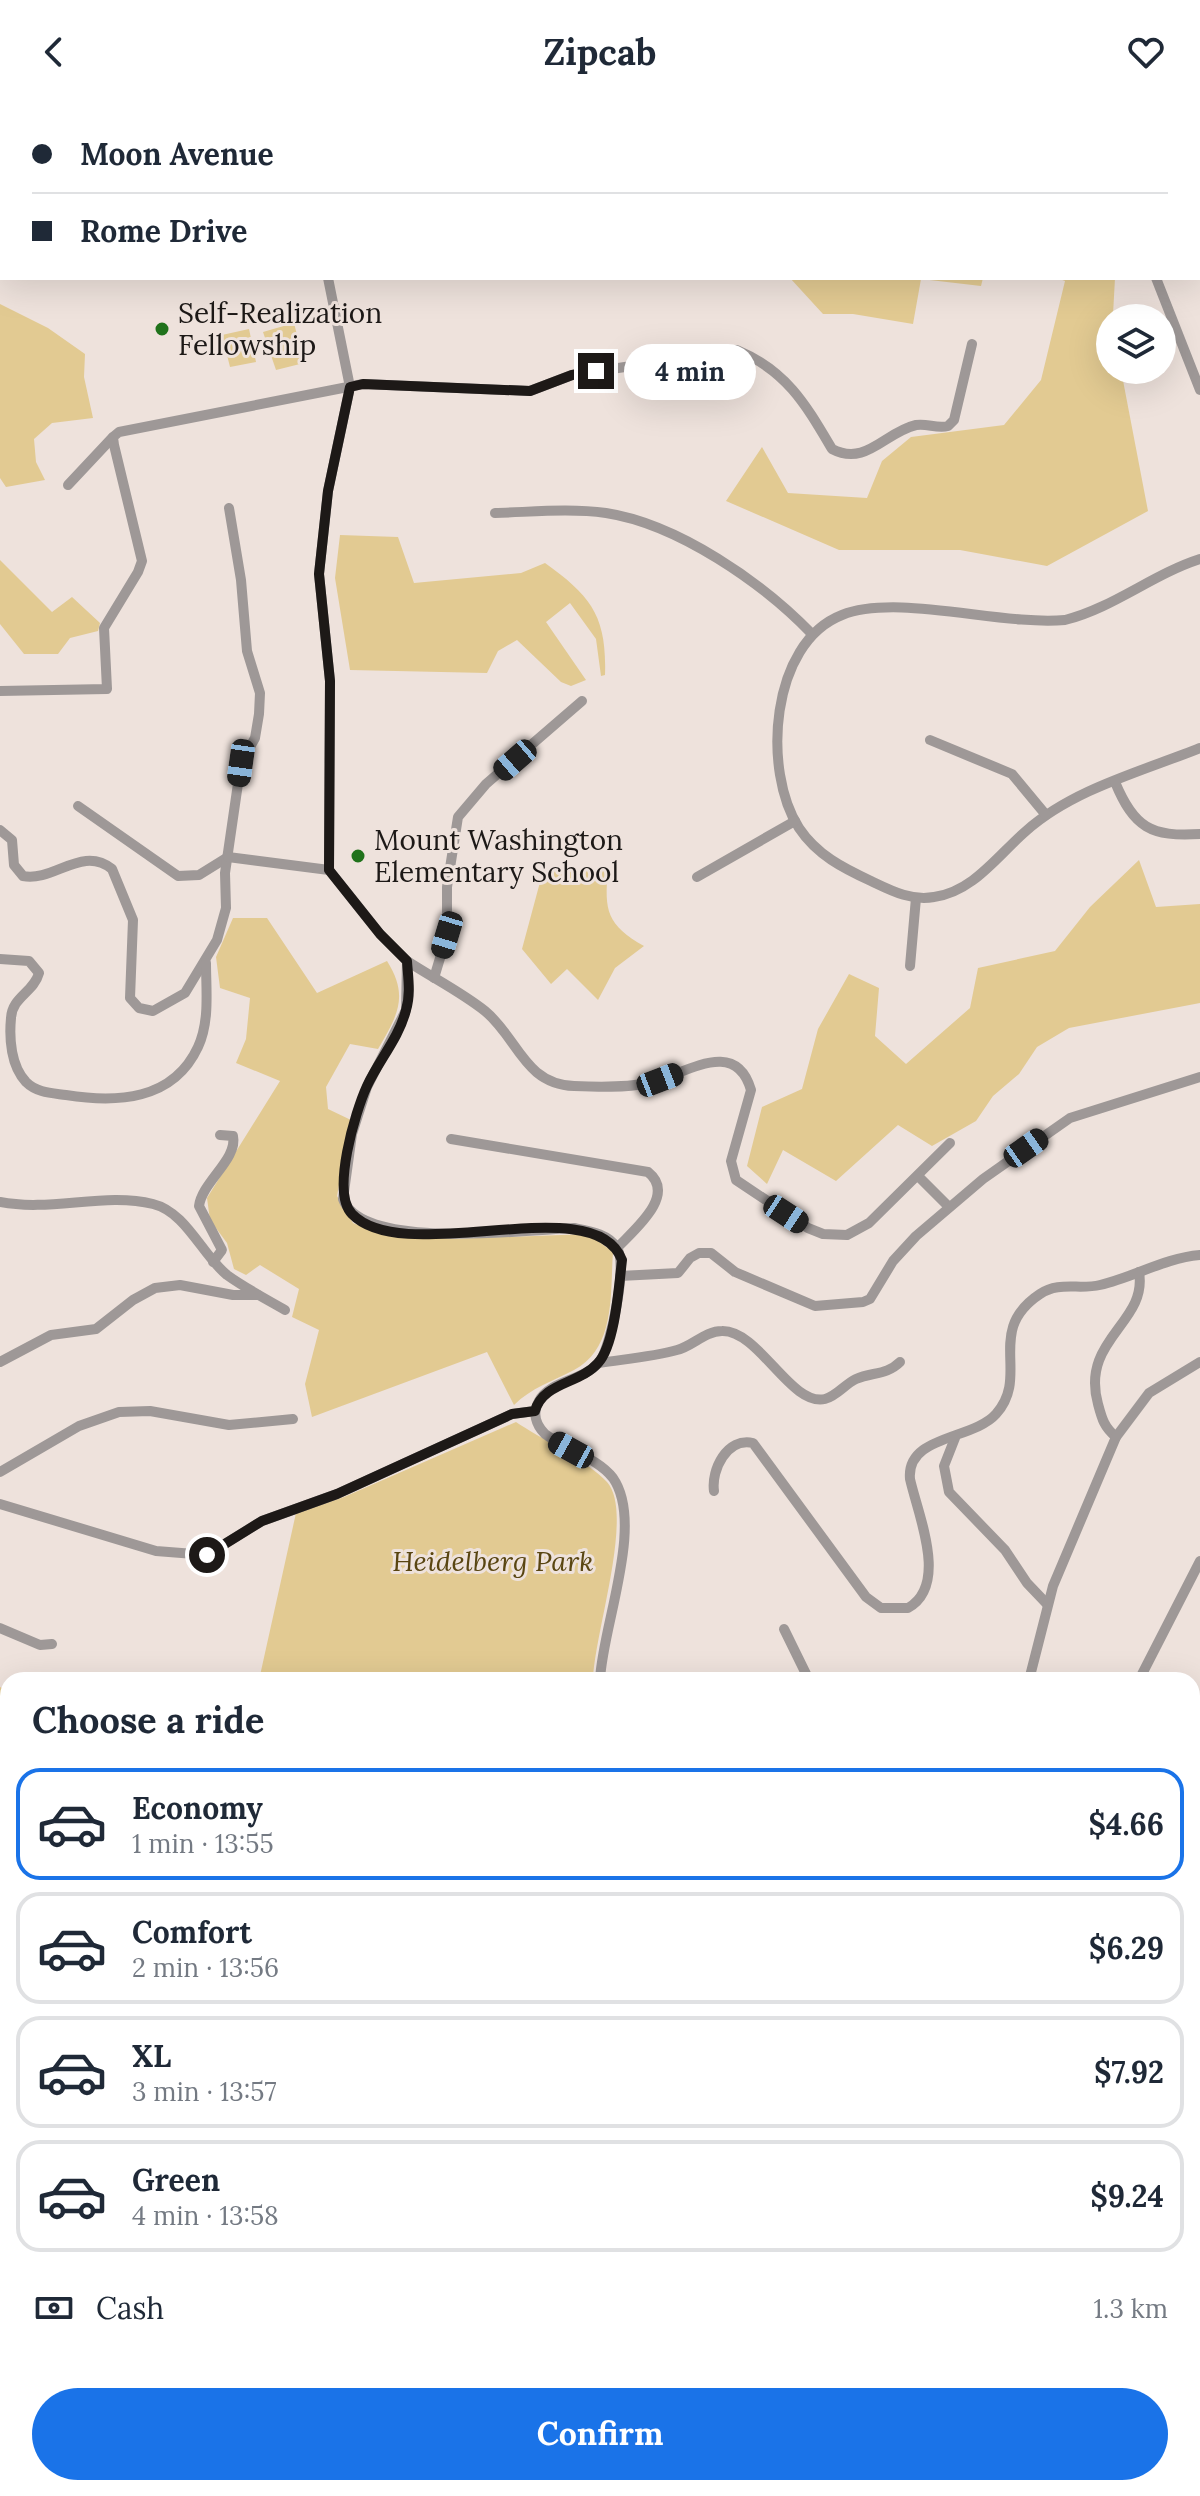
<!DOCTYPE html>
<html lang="en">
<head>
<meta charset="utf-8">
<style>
	:root { --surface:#fff; --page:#f6f6f7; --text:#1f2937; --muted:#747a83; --line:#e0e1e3; --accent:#1a73e8 }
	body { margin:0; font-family:Lora,serif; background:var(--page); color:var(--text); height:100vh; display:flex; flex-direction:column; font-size:30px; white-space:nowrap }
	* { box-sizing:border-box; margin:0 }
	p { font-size:26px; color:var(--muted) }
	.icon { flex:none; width:44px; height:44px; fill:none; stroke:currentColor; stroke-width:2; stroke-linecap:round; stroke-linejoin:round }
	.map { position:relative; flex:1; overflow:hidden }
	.sheet { position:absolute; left:0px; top:1568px; width:1200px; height:824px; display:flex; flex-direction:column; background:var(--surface); border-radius:24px 24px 0 0; box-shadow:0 8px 32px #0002 }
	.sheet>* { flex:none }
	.guide { position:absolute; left:0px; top:0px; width:1200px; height:176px; box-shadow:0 8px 32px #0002; display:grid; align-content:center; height:176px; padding:0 32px; background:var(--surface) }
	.buttons { position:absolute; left:1096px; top:200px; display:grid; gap:16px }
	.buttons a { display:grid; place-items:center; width:80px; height:80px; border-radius:50%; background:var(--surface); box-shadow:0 8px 32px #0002; font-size:40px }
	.end { position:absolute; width:36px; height:36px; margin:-18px; border:10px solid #1d1917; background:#fff; box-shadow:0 0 0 4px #fff }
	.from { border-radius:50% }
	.bubble { position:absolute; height:56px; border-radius:28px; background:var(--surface); box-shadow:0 8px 32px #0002; font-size:26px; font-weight:700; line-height:56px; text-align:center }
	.car { position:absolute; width:24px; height:48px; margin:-24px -12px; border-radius:10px; box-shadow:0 0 6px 2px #0007; background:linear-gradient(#222 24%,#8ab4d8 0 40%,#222 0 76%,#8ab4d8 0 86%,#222 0) }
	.guide b { display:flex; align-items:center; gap:28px; height:76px; font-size:30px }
	.guide b+b { border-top:2px solid var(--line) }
	.guide i { width:20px; height:20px; background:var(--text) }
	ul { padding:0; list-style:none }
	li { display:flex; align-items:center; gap:24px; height:112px; margin:0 16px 12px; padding:0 16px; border:4px solid var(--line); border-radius:24px }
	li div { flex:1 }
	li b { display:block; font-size:30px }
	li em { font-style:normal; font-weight:700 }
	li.on { border-color:var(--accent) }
	li>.icon { width:72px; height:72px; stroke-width:1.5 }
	h2 { padding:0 32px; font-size:36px; line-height:96px }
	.pay { display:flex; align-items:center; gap:20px; height:88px; padding:0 32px; font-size:30px }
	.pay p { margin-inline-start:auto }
	.primary-button { display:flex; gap:16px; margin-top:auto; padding:16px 32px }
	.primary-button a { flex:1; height:92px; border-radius:48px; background:var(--accent); color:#fff; font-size:32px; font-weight:700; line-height:92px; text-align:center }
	header { display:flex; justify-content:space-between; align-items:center; height:104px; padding:0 32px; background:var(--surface); font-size:36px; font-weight:700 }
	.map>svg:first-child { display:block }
</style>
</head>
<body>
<header><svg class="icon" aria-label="back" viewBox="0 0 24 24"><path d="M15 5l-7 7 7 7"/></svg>Zipcab<svg class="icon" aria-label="heart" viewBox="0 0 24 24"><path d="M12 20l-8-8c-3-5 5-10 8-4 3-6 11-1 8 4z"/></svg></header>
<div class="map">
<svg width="1200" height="2392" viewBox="0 0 1200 2392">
	<rect width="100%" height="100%" fill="#eee2dc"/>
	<!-- green -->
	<g fill="#e2ca92">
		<path d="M625 0H1015L623 2Z"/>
		<path d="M790 174H983L981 182 921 175 913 220 853 210H823Z"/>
		<path d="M1057 174H1115L1110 266H1121L1148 407 1047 462 960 446H839L726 397 762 343 788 389 867 394 882 357 911 333 1004 321 1041 276 1065 177Z"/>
		<path d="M0 200 48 224 85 250 84 273 93 314 52 319 34 335 36 358 45 376 6 383 0 374Z"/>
		<path d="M294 219 304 259 276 266 263 228Z"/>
		<path d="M249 225 256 258 230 263 222 231Z"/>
		<path d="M340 431 398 433 414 479 521 469 545 459C591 492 607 512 605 571L601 572 596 535 570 499 546 518 586 576 571 582 561 578 517 536 498 547 487 569 350 566 335 474Z"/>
		<path d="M0 456 52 508 72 493 100 519 98 527 70 534 58 550H24L0 520Z"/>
		<path d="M1139 756 1156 803 1200 800V899L1069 924 1037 943 1019 970 993 992 976 1017 932 1042 898 1021 836 1077 783 1046 767 1080 747 1062 762 1003 802 985 818 925 849 870 879 884 875 932 906 960 970 904 978 864 1055 847 1090 803Z"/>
		<path d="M608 766C604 807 607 821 644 842L615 864 598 896 567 865 551 880 522 845 543 767Z"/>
		<path d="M233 814H267L317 889 387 857C409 892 398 911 378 945L350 940 326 983 328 1005 351 1016 337 1092 353 1119 375 1128 452 1135 588 1130 613 1148C610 1189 616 1244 574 1266 553 1277 531 1284 514 1301L487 1248 312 1313 305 1280 319 1226 292 1213 299 1185 260 1161 246 1171 234 1165 227 1139 210 1116 207 1094 280 977 236 959 246 935 250 894 220 884 216 853Z"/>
		<path d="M516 1318C538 1333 589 1358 607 1378 635 1409 594 1530 593 1576H259L296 1409 344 1393Z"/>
		<path d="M0 1583 8 1587V1701L0 1699Z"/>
	</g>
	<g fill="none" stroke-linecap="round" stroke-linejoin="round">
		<!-- street -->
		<g stroke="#9e9897" stroke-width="10">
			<path d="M207 0 208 2"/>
			<path d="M1153 0 1160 2"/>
			<path d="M36 2 42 0"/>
			<path d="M318 2V0"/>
			<path d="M343 2 346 0"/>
			<path d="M613 2 614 0"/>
			<path d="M1103 2 1107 0"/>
			<path d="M1198 12 1200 13"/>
			<path d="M0 14 2 13"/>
			<path d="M328 174 350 283 328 387 319 470 330 577 329 766 380 830 407 857 406 906 367 983 352 1030 343 1095C362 1147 525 1126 574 1124 589 1127 609 1130 617 1144 628 1160 611 1242 600 1257 585 1277 550 1276 539 1297 532 1309 536 1321 545 1330 565 1345 598 1354 613 1374 645 1420 602 1523 600 1576"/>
			<path d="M1156 174 1200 286"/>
			<path d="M68 381 113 333"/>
			<path d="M495 409C532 408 570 404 606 409 678 420 763 479 812 530"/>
			<path d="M1200 455C1153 470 1113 504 1065 516 1001 522 898 489 842 511 770 539 762 667 799 724 817 751 843 764 871 777 892 787 911 797 934 793 973 788 998 751 1026 727 1073 685 1143 667 1200 644"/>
			<path d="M0 587 107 585 104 524 138 468 142 457 114 341 113 333 119 328 363 280 530 287 572 271 737 246C787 267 806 301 832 345 866 363 885 328 916 321 927 319 937 325 948 322L954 316 972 240"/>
			<path d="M930 636 1012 670 1046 711"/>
			<path d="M1115 678C1134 724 1151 733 1200 730"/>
			<path d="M78 702 178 772 199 771 228 753"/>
			<path d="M0 726 12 736 14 761 23 772C54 778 82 741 112 765L133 816 130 894 139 904 153 907 185 889 217 836 226 804 225 769 241 659 255 634 259 610 260 589 247 547 241 476 229 404"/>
			<path d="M228 753 329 766"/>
			<path d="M697 773 795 717"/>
			<path d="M0 855 29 857 39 869C34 888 12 893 11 914 9 935 11 962 26 978 37 989 52 989 66 991 116 999 173 997 198 943 210 917 206 886 206 859"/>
			<path d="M407 857C433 874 461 888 485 907 518 934 524 980 574 982 597 983 625 984 648 979 683 972 735 931 751 986L731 1057 736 1076 808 1124 823 1130 847 1131 869 1119 950 1039"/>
			<path d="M910 862 916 794"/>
			<path d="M434 874 447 831V783L458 713 486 680 582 597"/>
			<path d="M451 1035 648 1068C677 1091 635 1125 617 1144"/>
			<path d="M918 1072 949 1103"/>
			<path d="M0 1098C51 1108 105 1088 153 1100 186 1108 202 1151 227 1171 245 1184 266 1195 285 1206"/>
			<path d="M213 1158 222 1146 199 1102C202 1078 238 1055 233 1032L220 1031"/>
			<path d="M620 1172 678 1169 690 1154 699 1149H711L735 1168 815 1202 863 1198 870 1195 893 1157 916 1132 983 1075 1070 1014 1200 973"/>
			<path d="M0 1258 51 1231 96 1225 133 1196 155 1184 180 1181 233 1191H258"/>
			<path d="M599 1259C625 1255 652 1253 677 1246 693 1242 705 1227 722 1227 759 1226 791 1303 825 1295 837 1292 845 1280 856 1275 872 1268 887 1271 900 1258"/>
			<path d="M1116 1333C1104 1323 1102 1315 1098 1300 1080 1235 1148 1219 1139 1168"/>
			<path d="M955 1334 944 1362 949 1388 1005 1446 1027 1479 1047 1500"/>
			<path d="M0 1368 79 1322 119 1308 150 1307 229 1321 293 1315"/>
			<path d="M714 1387C711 1366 727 1333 753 1339L866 1493 881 1504H908C949 1481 918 1411 910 1375 906 1331 973 1336 996 1310 1031 1271 984 1227 1040 1190 1059 1177 1079 1186 1100 1181 1134 1173 1165 1154 1200 1151"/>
			<path d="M0 1400 156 1447 207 1451 262 1417 337 1390 512 1310 535 1307"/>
			<path d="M0 1524 40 1541 52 1540"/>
			<path d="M784 1525 809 1576"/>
			<path d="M1029 1576 1053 1482 1116 1333 1149 1289 1200 1258"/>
			<path d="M1139 1576 1200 1457"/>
			<path d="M1192 1647 1200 1635"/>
			<path d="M1192 1685 1200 1682"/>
			<path d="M1192 1697 1200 1705"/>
			<path d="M0 1802 8 1791"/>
			<path d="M0 1889 8 1892"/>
			<path d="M0 2138 8 2130"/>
			<path d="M1192 2269 1200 2268"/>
			<path d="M56 2392 59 2384"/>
			<path d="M145 2392 148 2384"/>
			<path d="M799 2392 804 2384"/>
		</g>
		<!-- secondary -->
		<g stroke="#7c7472" stroke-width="14">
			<path d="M0 2265 8 2268"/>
			<path d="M273 2384 278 2392"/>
		</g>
	</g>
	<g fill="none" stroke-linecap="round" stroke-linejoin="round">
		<!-- route -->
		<path stroke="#1d1917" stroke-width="10" d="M207 1451 262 1417 337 1390 512 1310 535 1307C543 1278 580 1280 598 1259 615 1241 619 1181 622 1156 595 1083 405 1165 352 1110 331 1089 355 1008 367 982 379 956 399 934 406 906 411 890 408 873 407 857L380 830 329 766 330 577 319 470 328 387 350 283 363 280 530 287 572 271 596 267"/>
	</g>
	<!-- markers -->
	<g fill="#20721b" stroke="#eee2dc" stroke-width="3">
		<circle cx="162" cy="225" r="8"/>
		<circle cx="358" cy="752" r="8"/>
	</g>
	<g text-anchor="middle" stroke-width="6" stroke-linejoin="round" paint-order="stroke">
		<!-- poi labels -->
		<g font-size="28" fill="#1d1917" stroke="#eee2dc" text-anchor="start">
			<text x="178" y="219">Self-Realization<tspan x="178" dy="32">Fellowship</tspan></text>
			<text x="374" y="746">Mount Washington<tspan x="374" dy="32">Elementary School</tspan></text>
		</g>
		<!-- park labels -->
		<g font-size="28" font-style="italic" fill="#594511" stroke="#eee2dc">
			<text x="493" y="1467">Heidelberg Park</text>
		</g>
	</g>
</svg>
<div class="buttons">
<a><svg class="icon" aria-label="layers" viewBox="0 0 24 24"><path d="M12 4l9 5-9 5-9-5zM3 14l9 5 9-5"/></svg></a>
</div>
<i class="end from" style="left:207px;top:1451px"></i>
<i class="end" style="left:596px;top:267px"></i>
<div class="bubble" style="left:624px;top:240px;width:132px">4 min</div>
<i class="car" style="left:515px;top:656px;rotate:229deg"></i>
<i class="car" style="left:241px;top:659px;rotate:188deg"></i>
<i class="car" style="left:447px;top:831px;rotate:197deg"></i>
<i class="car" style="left:660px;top:976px;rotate:69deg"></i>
<i class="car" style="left:1026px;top:1044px;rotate:55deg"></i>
<i class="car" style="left:786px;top:1110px;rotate:123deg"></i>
<i class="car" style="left:571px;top:1346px;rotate:299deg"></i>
<div class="guide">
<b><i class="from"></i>Moon Avenue</b>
<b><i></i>Rome Drive</b>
</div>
<section class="sheet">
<h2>Choose a ride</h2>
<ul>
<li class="on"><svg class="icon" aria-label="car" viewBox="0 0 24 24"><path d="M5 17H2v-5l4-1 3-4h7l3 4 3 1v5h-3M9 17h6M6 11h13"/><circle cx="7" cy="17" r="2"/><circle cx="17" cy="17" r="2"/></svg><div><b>Economy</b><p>1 min · 13:55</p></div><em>$4.66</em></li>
<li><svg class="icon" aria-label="car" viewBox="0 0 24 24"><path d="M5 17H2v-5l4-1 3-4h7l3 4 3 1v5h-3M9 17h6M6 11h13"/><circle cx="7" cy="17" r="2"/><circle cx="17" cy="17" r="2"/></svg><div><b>Comfort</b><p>2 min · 13:56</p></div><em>$6.29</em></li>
<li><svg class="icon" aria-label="car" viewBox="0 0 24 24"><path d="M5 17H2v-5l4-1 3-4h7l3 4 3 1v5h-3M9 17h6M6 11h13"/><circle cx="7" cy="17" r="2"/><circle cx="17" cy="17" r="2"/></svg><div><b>XL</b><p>3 min · 13:57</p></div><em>$7.92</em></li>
<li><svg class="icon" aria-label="car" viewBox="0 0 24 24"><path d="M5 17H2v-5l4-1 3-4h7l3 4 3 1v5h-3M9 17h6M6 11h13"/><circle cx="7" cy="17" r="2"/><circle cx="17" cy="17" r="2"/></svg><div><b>Green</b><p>4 min · 13:58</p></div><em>$9.24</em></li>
</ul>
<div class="pay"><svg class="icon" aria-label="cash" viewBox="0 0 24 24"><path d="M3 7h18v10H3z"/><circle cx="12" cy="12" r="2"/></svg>Cash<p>1.3 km</p></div>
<div class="primary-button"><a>Confirm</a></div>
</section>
</div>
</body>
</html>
